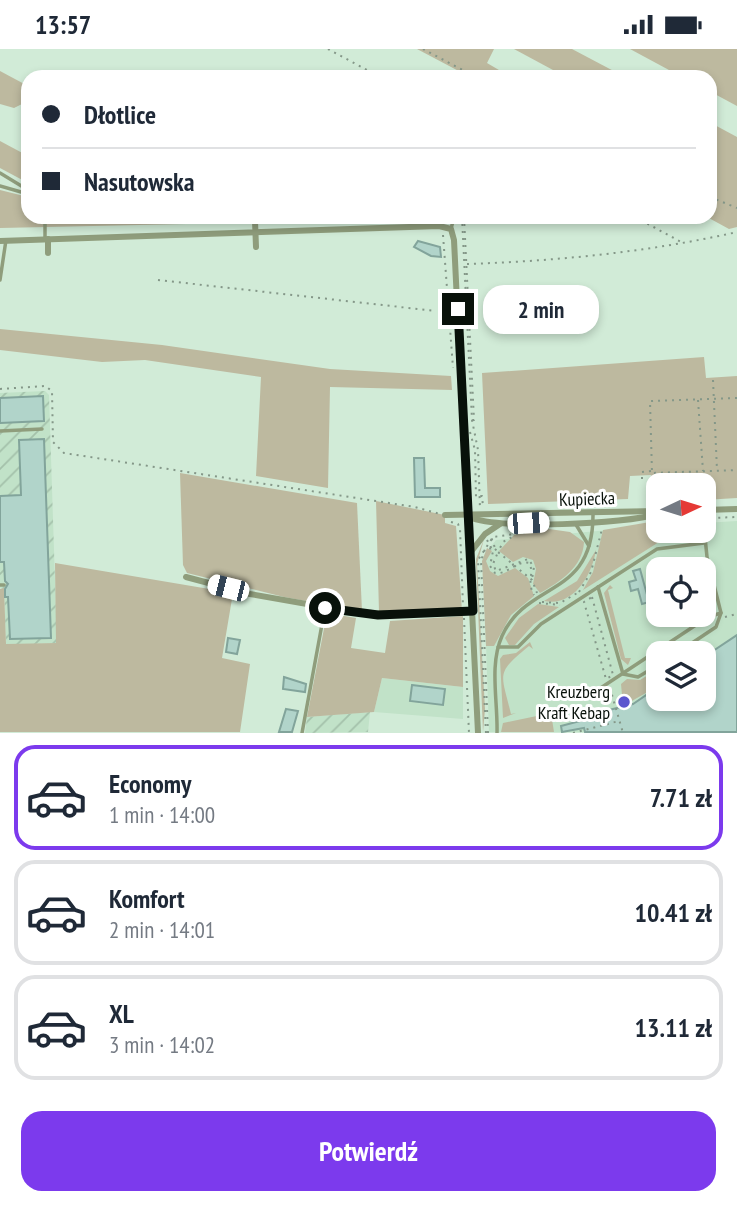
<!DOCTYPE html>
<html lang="pl">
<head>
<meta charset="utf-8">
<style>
	:root { --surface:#fff; --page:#f2f2f3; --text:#1f2937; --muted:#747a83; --line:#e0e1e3; --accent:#7c3aed }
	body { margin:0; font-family:"PT Sans Narrow",sans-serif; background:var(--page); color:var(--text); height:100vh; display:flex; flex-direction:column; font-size:26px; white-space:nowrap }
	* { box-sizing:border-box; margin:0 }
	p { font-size:23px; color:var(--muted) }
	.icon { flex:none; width:38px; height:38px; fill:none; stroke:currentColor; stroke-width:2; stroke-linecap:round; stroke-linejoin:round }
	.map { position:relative; height:684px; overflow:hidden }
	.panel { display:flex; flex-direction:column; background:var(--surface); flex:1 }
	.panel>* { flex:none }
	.top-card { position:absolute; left:21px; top:21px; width:696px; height:154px; border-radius:21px; box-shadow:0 4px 10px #0003; display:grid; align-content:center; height:154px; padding:0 21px; background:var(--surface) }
	.needle { width:46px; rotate:86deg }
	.buttons { position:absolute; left:646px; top:424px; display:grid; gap:14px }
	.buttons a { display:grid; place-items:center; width:70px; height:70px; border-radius:14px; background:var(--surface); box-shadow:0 4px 10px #0003; font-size:35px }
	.end { position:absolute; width:32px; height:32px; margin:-16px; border:9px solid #08110a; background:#fff; box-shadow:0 0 0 4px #fff }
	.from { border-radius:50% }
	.bubble { position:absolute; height:49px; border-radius:21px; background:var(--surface); box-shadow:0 4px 10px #0003; font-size:23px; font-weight:700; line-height:49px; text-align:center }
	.car { position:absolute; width:21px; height:42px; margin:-21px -10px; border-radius:9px; box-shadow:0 0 5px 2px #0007; background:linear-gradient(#fff 24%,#345 0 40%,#fff 0 76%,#345 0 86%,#fff 0) }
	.top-card b { display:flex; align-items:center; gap:24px; height:66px; font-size:26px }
	.top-card b+b { border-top:2px solid var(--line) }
	.top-card i { width:18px; height:18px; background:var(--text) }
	ul { padding:12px 0 0; list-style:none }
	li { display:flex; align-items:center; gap:21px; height:105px; margin:0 14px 10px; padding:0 7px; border:4px solid var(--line); border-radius:21px }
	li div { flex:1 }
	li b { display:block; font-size:26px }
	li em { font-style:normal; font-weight:700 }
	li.active { border-color:var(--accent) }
	li>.icon { width:63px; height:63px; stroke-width:1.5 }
	.primary-button { display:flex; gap:14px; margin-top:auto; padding:14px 21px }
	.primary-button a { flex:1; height:80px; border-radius:21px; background:var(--accent); color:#fff; font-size:28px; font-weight:700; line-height:80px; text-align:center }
	.status { display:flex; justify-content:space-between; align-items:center; height:49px; padding:0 35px; background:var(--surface); direction:ltr }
	.status svg { height:19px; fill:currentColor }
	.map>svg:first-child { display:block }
</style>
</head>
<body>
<div class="status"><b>13:57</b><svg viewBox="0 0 49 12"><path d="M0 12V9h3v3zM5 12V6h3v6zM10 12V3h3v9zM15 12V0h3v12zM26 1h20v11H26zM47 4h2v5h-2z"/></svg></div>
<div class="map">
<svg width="737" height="684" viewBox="0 0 737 684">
	<defs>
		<pattern id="industrial-furrows" width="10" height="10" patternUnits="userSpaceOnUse" patternTransform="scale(1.75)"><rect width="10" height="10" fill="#c1e2c8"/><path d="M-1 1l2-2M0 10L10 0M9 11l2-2" fill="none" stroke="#a4c1aa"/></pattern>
	</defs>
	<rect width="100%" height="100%" fill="#d1ebd7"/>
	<!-- built -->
	<g fill="#c1e2c8" fill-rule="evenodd">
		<path d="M737 472V683H489L483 508 496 491 609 481H704V474ZM658 520H704V565H658ZM658 604H704V649H658Z"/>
		<path d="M382 629 463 638V670L374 663Z"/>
	</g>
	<!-- industrial -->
	<g fill="url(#industrial-furrows)">
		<path d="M45 342 49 346 57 594 6 596 4 540 0 539V344Z"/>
		<path d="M370 663 368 683 305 684 307 668Z"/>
	</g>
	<!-- green -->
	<g fill="#bdb99f">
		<path d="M417 0H494L487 14 511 28H470Z"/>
		<path d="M514 0H572L625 28H566Z"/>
		<path d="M630 0H737V57L711 43 710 28H682Z"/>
		<path d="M0 22 28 37V52L14 59 0 55Z"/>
		<path d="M711 74 737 88V178L729 180 707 168H710Z"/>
		<path d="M0 92 28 107V134L0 119Z"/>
		<path d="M0 141 28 148V168H173L186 175 0 179Z"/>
		<path d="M0 280 162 296 330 320 451 327 452 341 330 338 328 439 256 427 261 328 145 311 102 313 0 301Z"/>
		<path d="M704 308 706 329 737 327V449L704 451V436H658V453L652 454 651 426 630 427 628 450 488 455 482 324Z"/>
		<path d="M180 424 357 454 362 562 284 548 187 524 183 516Z"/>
		<path d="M376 452 445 466V474L456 477 462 562 379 563Z"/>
		<path d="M656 472 658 481 697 483 689 489 659 493 583 541 593 523 603 481Z"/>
		<path d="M549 480 570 483 584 493C583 518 560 533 540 544L533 535 536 520 533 511 523 508 513 513 499 502 514 486Z"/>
		<path d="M484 490 477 515 485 660 483 683 476 510Z"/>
		<path d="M487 499 492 502 486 512 490 522 498 527 515 519 528 529 534 547 511 566 494 597H486L482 512Z"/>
		<path d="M596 501C592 526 574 558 544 552L577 532Z"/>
		<path d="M55 514 233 544 222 609 250 615 240 683H0V540L4 539 6 595 56 594Z"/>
		<path d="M610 536 613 539 608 541 625 609H631L628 616 621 610 604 544Z"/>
		<path d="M538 555 559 558 534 575 515 596H509L505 589 519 569Z"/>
		<path d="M327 564 356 569 351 599 385 604 390 572 463 567V638L382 629 374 663 307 668Z"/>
		<path d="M530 593 533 600 529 597C495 625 501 623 511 665L516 664 503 669 500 610 503 606 516 604Z"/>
		<path d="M658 620V637L623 657 621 635 627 630 640 631Z"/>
		<path d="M551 664 554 683H501L503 674Z"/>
	</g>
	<!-- building -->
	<g fill="#b1d4ca" stroke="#82a49b" stroke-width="2">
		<path d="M418 192 440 198 441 208 431 207 414 198Z"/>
		<path d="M43 347 44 372 0 374V349Z"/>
		<path d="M44 390 51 589 10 590 8 548H5V540L8 535 5 532 4 513H0V447L21 446 19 391Z"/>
		<path d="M414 409H424L425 439H440V448H415Z"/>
		<path d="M640 520 649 553 642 555 638 540 631 542 629 533 636 531 633 522Z"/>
		<path d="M737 586V683H585L584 679 562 683 561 677 610 664 609 661 633 655 658 638V649H704V608Z"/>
		<path d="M228 589 240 591 237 605 226 603Z"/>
		<path d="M284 628 306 635 305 643 283 640Z"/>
		<path d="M412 636 445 640 443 656 410 652Z"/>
		<path d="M286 660 298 662 292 683H279Z"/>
	</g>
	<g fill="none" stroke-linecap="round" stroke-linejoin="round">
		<!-- path -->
		<g stroke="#849788" stroke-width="2" stroke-dasharray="2 5" stroke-linecap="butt">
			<path d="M328 0 380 28"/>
			<path d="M423 0 476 28"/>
			<path d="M710 148 737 159"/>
			<path d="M462 168 472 371 478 401 480 460"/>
			<path d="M464 168 474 371H470"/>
			<path d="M635 168 683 194"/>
			<path d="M443 186 453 319"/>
			<path d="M467 215C557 212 649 203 737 183"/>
			<path d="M158 231 436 262"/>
			<path d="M713 331 717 421"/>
			<path d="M0 340 45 337 52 342 53 393 64 404 415 458 440 465"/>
			<path d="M737 349 650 352 652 424 737 421"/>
			<path d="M698 351 703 422"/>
			<path d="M470 383 475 401 476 448 482 447 483 458"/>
			<path d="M642 430V423L651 422"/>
			<path d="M451 473 458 475 460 480 463 556"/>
			<path d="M708 475 711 469 737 468"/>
			<path d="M514 482 512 488 503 493 498 503 532 531 537 544"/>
			<path d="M487 491 493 502 490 517 495 524C508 526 516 511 529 514 535 524 526 532 534 546"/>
			<path d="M662 493 674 492"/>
			<path d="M495 500 498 503 493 515 496 522 528 510 534 518 532 530"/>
			<path d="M579 543 591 523 602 480"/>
			<path d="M592 548 613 626 606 630 584 553Z"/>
			<path d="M542 553 560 554 579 543"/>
			<path d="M539 554 560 556"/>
			<path d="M725 568 737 565"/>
			<path d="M464 569 469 684"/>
			<path d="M610 639 623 684"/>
			<path d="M486 684 478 511 493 488 535 482"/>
			<path d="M488 684 481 512 485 500 495 499 491 488"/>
			<path d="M573 684 619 672"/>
		</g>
		<!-- service -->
		<g stroke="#8f9d7c" stroke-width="3.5">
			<path d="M0 124 28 141"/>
			<path d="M0 137 28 145"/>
			<path d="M45 168V190"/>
			<path d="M451 180 454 168"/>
			<path d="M0 231 6 191"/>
			<path d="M0 382 42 380"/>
			<path d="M575 474 589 497"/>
			<path d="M0 536H4"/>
			<path d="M598 538 623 625 638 628 658 616"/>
			<path d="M498 598H518L541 575 657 500 704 494"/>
			<path d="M677 604 716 578 721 564"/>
			<path d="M584 650 708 568 721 564 707 508 704 478"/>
			<path d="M302 684 325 559"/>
			<path d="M497 684C498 652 489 616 502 587 528 530 594 550 593 464"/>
		</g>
		<!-- minor -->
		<g stroke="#8f9d7c" stroke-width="6">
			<path d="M255 172 256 198"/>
			<path d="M48 190V204"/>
			<path d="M0 192 439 177 451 180 454 191 478 684"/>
			<path d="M704 461 737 460"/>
			<path d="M445 466 658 462"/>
			<path d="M469 468C500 481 624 475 658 465"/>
			<path d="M470 504 485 485 500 475"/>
			<path d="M186 528 250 545 364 565 473 562"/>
		</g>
	</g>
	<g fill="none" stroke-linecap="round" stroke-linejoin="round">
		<!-- route -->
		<path stroke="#08110a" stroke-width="9" d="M325 559 378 566 473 562 458 260"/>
	</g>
	<!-- markers -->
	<circle fill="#5b56ce" stroke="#fff" stroke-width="2.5" cx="624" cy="653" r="7"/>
	<g text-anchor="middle" stroke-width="6" stroke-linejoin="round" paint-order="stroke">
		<!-- street labels -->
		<g font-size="18" fill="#08110a" stroke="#fff">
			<text transform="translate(587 450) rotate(-2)" y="6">Kupiecka</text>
		</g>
		<!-- poi labels -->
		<g font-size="18" fill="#08110a" stroke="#fff" text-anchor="end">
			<text x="610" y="649">Kreuzberg<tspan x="610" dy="21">Kraft Kebap</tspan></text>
		</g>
	</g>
</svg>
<div class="buttons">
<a><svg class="needle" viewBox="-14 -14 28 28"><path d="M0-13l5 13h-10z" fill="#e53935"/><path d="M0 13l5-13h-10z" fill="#747a83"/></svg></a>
<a><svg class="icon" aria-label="locate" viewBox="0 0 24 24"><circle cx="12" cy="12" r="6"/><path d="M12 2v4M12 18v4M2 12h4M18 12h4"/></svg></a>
<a><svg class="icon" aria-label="layers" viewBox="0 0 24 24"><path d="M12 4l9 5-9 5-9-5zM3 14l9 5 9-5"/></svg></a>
</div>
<i class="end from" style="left:325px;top:559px"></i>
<i class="end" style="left:458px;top:260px"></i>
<div class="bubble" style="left:483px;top:236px;width:116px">2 min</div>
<i class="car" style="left:528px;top:474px;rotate:87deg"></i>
<i class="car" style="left:228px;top:539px;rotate:284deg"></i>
<div class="top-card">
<b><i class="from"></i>Dłotlice</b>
<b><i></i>Nasutowska</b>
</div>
</div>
<section class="panel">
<ul>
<li class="active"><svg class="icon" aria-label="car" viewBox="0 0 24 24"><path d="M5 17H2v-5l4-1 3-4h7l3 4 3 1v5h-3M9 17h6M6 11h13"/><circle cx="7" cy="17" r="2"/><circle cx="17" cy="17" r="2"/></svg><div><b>Economy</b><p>1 min · 14:00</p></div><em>7.71 zł</em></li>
<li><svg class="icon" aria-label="car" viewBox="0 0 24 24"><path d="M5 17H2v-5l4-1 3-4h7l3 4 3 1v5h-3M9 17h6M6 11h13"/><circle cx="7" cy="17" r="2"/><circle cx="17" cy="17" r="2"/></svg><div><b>Komfort</b><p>2 min · 14:01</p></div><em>10.41 zł</em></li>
<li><svg class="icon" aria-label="car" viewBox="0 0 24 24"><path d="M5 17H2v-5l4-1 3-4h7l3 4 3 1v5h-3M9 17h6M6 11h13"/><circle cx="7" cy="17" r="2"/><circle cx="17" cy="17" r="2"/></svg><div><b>XL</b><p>3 min · 14:02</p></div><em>13.11 zł</em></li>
</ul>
<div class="primary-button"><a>Potwierdź</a></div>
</section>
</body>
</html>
